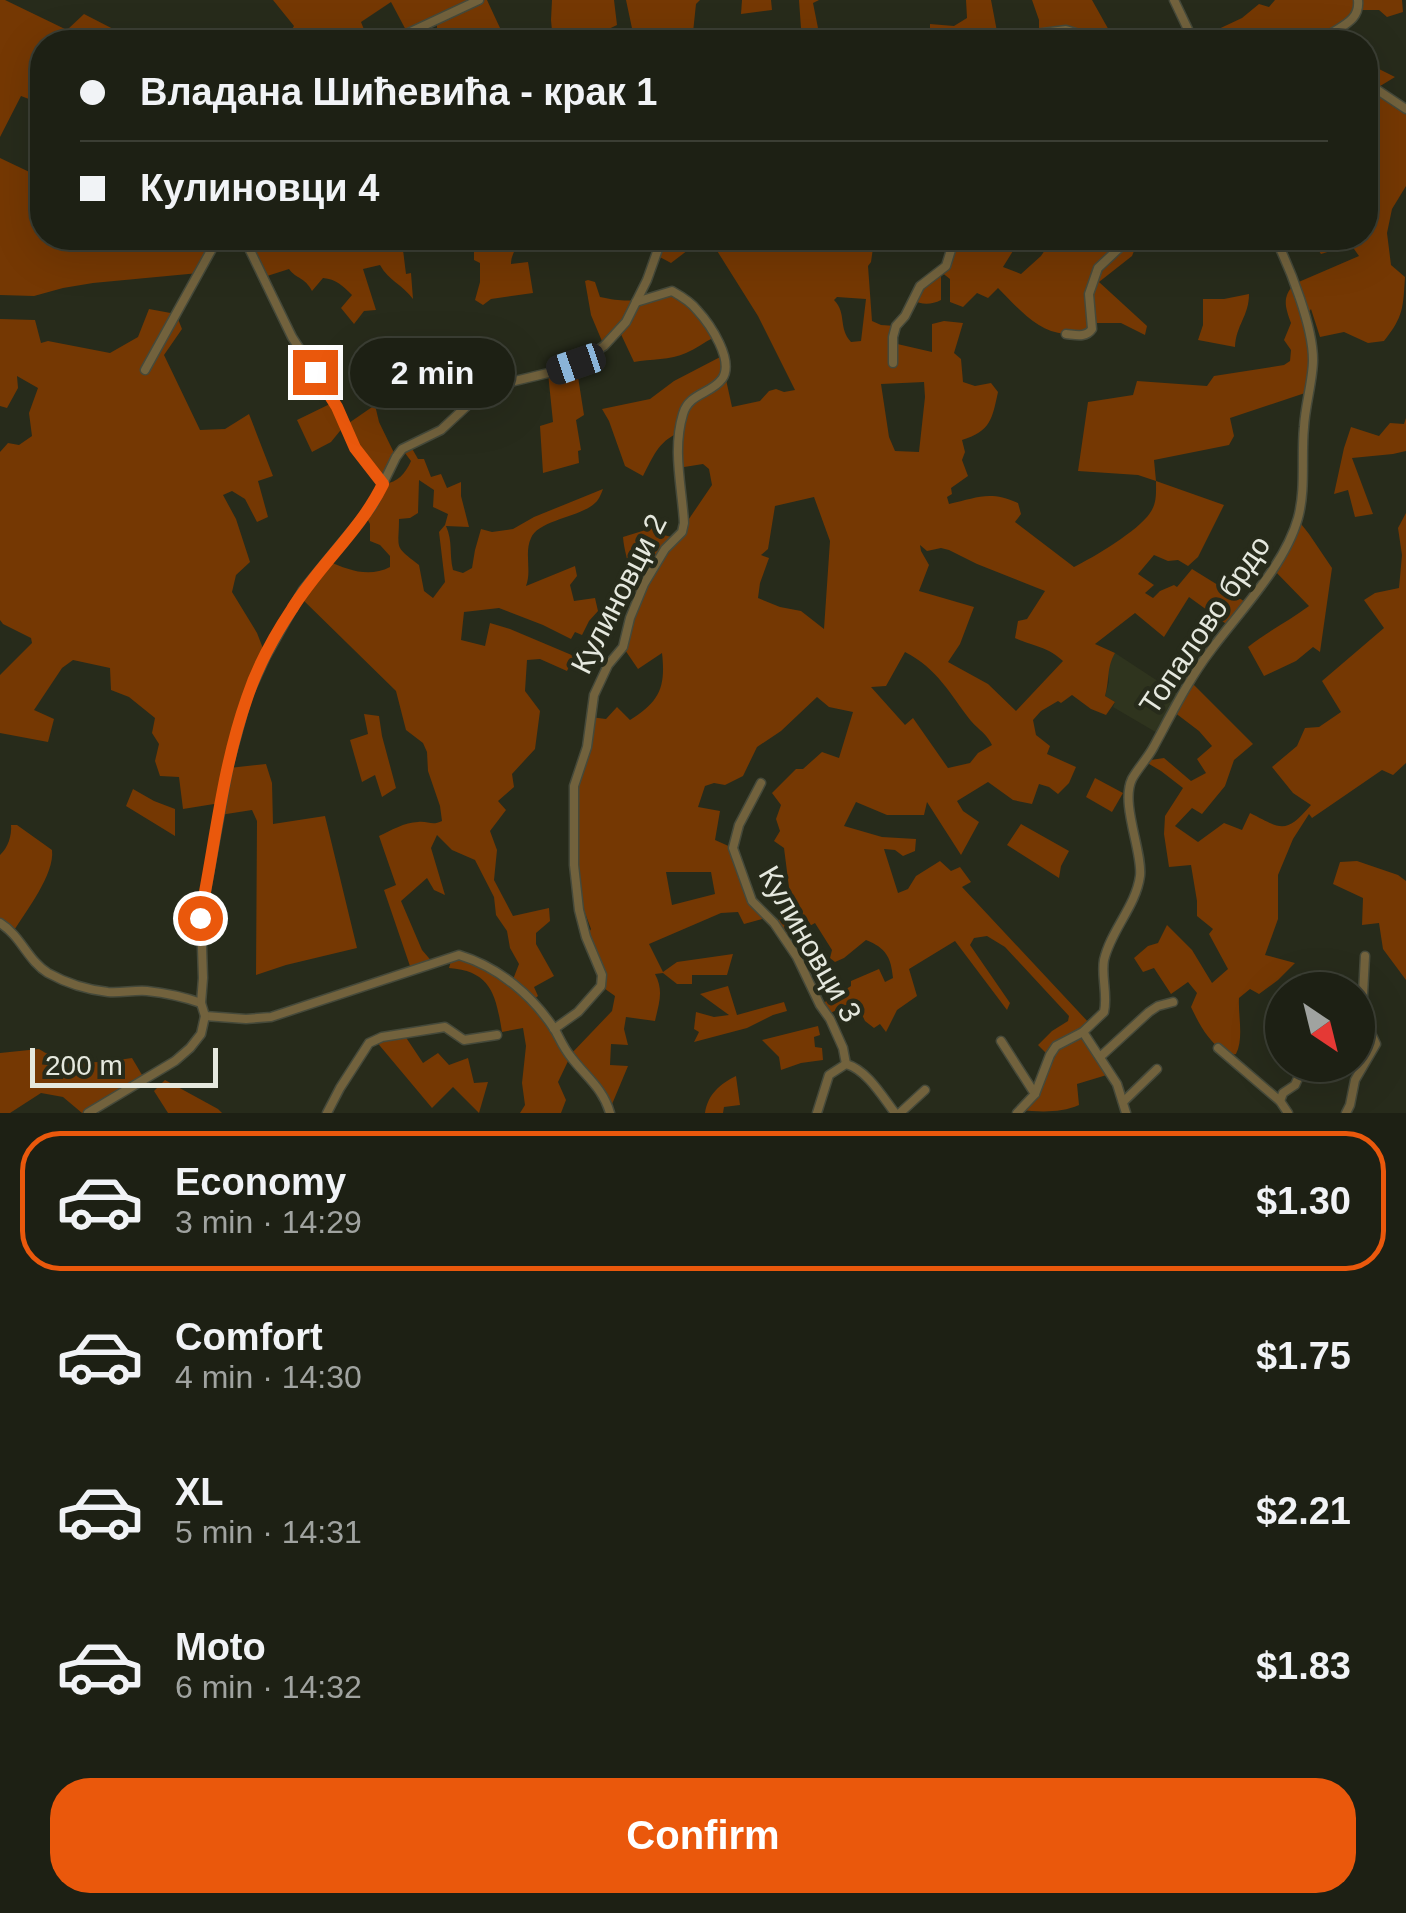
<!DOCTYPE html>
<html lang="en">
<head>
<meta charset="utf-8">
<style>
	:root { --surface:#1d2014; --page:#25281d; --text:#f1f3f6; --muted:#a0a3a0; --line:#3b3e34; --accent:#ea580c }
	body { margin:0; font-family:Helvetica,sans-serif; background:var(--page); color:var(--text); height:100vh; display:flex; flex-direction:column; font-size:38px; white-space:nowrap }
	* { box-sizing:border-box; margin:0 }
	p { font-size:32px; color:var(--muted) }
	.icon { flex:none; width:55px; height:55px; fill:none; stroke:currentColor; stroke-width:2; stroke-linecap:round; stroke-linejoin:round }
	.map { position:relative; height:1113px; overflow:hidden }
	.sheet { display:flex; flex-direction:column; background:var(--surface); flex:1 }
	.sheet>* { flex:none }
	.top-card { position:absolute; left:30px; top:30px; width:1348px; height:220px; border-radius:40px; box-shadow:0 10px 40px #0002,0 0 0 2px var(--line); display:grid; align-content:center; height:220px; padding:0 50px; background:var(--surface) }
	.needle { width:65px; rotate:145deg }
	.fabs { position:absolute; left:1265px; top:972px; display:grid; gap:20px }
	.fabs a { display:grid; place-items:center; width:110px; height:110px; border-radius:50%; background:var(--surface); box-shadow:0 10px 40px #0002,0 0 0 2px var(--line); font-size:50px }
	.scale { position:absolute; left:30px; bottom:25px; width:188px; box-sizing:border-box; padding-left:10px; border:5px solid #e5e8de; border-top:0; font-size:28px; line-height:35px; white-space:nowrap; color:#e5e8de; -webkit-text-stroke:8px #272b1b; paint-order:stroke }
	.end { position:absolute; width:45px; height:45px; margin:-22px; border:12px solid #ea580c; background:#fff; box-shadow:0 0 0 5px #fff }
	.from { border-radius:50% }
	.bubble { position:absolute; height:70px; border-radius:35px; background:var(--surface); box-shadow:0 10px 40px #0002,0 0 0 2px var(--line); font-size:32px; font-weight:700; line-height:70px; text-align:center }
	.car { position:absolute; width:30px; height:60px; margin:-30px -15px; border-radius:12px; box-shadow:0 0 8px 2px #0007; background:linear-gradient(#222 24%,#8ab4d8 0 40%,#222 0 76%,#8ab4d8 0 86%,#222 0) }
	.top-card b { display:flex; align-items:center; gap:35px; height:95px; font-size:38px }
	.top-card b+b { border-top:2px solid var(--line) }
	.top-card i { width:25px; height:25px; background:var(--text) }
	ul { padding:18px 0 0; list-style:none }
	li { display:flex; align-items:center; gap:30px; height:140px; margin:0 20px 15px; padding:0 30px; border:5px solid transparent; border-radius:40px }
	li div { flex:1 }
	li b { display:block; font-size:38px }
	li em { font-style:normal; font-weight:700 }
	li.selected { border-color:var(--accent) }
	li>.icon { width:90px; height:90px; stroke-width:1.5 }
	.cta { display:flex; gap:20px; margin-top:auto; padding:20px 50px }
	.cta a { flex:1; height:115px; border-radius:40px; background:var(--accent); color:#fff; font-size:40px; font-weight:700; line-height:115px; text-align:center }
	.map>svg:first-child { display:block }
</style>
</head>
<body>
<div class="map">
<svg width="1406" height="1113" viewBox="0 0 1406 1113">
	<rect width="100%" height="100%" fill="#272b1b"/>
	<!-- built -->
	<path fill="#2f341e" d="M1115 653 1182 697 1159 734 1113 707 1115 702 1105 696 1109 682 1107 667Z"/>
	<!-- green -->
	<g fill="#753803" fill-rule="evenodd">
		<path d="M0 0H5L67 30 84 14 121 33 133 42H42V104L21 96 0 137Z"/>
		<path d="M273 0H466L468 5 479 0H487L500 28 503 42H437V22L408 34 391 2 361 22 369 42H299L288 36 294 26Z"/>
		<path d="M552 0H614L617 25 588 39 577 35 562 42H553L551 20Z"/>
		<path d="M626 0H700L696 4 692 42H646L643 32 633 33Z"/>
		<path d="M742 0H771L772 10 741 14Z"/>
		<path d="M799 0H819L813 3 818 28 827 42H802Z"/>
		<path d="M966 0H991L999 42H930V24L954 26 967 18Z"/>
		<path d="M1032 0H1092L1115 41 1082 34 1075 42H1052L1051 32 1039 33V20Z"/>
		<path d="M1275 0H1402L1403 12 1387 17 1379 10H1358L1332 33 1331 42 1193 41 1242 18 1259 4 1269 7Z"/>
		<path d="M1365 58 1375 67 1395 77 1377 88 1406 105V186L1392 209 1387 233 1391 265 1405 277C1403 307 1404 316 1384 341L1368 343 1344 332 1320 337 1311 309 1305 317 1311 341 1308 392 1230 418 1234 436 1229 445 1154 460 1156 481 1224 505 1198 557 1188 566 1178 560 1168 561 1154 555 1138 574 1154 585 1145 593 1153 598 1160 591 1174 585 1177 587 1192 569 1247 603 1229 626 1189 597 1164 637 1135 613 1095 644 1115 653C1106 669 1110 679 1105 696L1115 702 1106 715 1091 709 1072 695 1061 703 1058 701 1041 711 1033 720 1036 735 1050 746 1047 754 1076 767 1069 783 1058 794 1049 787 1039 784 1032 804 1013 800 988 782 957 801 963 811 979 822 961 855 927 802 924 815H887L856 802 844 826 882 837 916 839 915 851 903 856 895 850 884 849 898 893 908 889 916 876 940 861 951 871 960 867 971 882 962 887 1091 1025 1083 1032 1110 1074 1077 1084 1079 1105C1061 1113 1040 1112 1020 1110L1035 1094 1049 1056 1038 1045 1052 1031 1068 1021 1069 1016 1005 947 987 936 974 938 970 945 1010 1003 1007 1010 955 941 909 969 917 996 897 1010 886 1032 880 1024 874 1028 865 1021 855 1000 827 1015 820 1005 851 986V981L879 969 885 982 893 978C891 957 886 948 866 940L844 958 835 962 830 958 832 950 815 923 785 940 774 923 792 911 784 848 774 841 780 831 776 819 781 805 772 793 796 769H803L822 752 839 758 853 712 829 707 817 697 781 731 757 747 743 776 725 785 714 783 705 786 698 807 720 811 715 840 733 848 752 900 769 917 744 924 738 912 721 913 649 944 663 972 677 962 733 954 727 975H692V984H677L663 973 655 974C664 991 659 1003 655 1021L626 1017 624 1029 628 1045 611 1044 610 1065 628 1066 610 1109 570 1057 558 1082 566 1100 561 1113H520L525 1105 522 1083 526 1046 523 1028 502 1032C496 995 491 971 449 968L452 957 459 955 512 982 519 964 510 948 507 931 496 915 494 897 475 860 452 850 437 835 431 848 445 895 434 890 427 878 401 901 422 950 434 964 412 972 384 890 396 885 379 836C390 831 405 822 418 822 429 821 432 826 442 821L440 806 428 771 427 752 423 743 406 730 396 691 300 597 328 561C348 570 369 578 390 567V556L380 545 370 541V524L365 515 383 484 344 426 331 442 312 452 297 420 334 402 346 425 375 405 379 422 396 457 384 484C398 482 405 474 411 461L402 449 410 445 418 459H424L431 477 441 474 447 488 461 482V496L469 527 446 526C453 542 449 553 453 570L463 573 472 568 475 550 481 529 492 532 513 529 534 517 603 489C601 494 599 500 595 503 581 517 538 520 531 538 524 553 532 571 526 586L575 566 577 576 570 585 574 601 595 598 598 611 589 621 582 635 575 632 571 639 543 625 499 608 464 612 461 640 485 646 490 623 510 629 574 656 567 671 540 659 527 660 525 691 540 711 535 749 512 774 514 787 498 801 506 810 490 831 497 850 494 880 513 916 549 908 550 921 536 933V944L554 976 534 987 538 996 533 1000 570 1055 612 1011 615 996 601 986 586 937 591 929 575 886 574 786 587 747 590 717 606 719 617 707 630 720C659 702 666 688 662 653L638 669 623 647 639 600 620 592 618 581 629 578C630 564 624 552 623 537L652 528 655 533 676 538 712 485 709 469 703 464 678 468V433C658 442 653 457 643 476L625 466 609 421 602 409 650 399 674 381 724 355 725 375 732 407 760 401 769 391 776 389 784 392 795 390 758 316 709 238H780L782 242 797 238H951V239L888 238 874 241 871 262 868 266 872 321 881 325 896 326 893 343 932 352V324L944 321 963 323 954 353 961 359 963 382 975 386 991 383 998 392C992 419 991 431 962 440L965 452 962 460 968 476 951 488 952 494 947 497 949 504C977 498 989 490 1018 503L1021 514 1015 522 1074 567C1094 557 1138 531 1150 513 1157 503 1156 493 1156 481L1138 475 1078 471 1088 402 1133 395 1137 381 1207 386 1214 376 1284 365 1290 361 1291 350 1284 340 1291 323C1285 306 1282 298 1294 284L1359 256 1347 239 1337 249 1321 254 1310 238H1365ZM837 297 866 299 861 341 851 342C838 328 847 313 834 300ZM924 382 925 397 919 452 895 451 889 437 881 384ZM419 480 434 490 433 507 448 514 445 525 439 532 445 582 433 598 424 591 419 565C393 545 399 550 399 519L410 518 418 513ZM814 497 830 541 824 629 801 611 780 607 758 598 760 583 769 558 761 555 768 549 775 506ZM920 545 927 551 941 548 949 550 977 564 1045 591 1027 619 1018 621 1015 638C1035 647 1047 646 1063 661L1016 711 988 684 948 662 960 644 974 607 919 591 929 565 921 551ZM905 652C938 669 949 693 971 721 979 730 987 734 992 745L978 753 970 763 948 768 913 718 905 725 871 687 886 686ZM666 872H711L715 894 672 905Z"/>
		<path d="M0 158 42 178V238H218L199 273 93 283 63 288 34 296 0 295Z"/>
		<path d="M244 238H430L402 242 406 274 411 273 413 299C403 285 388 280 380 265L363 269 376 310 364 311 354 324 341 308 352 295C343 286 336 279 323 278L312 291C305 277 296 279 289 269L264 277Z"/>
		<path d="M474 238H520C518 248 511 253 511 264L528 262 533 293 491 299 483 305 475 300 480 282V263L474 260Z"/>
		<path d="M662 238H685L692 247 671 263 656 255Z"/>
		<path d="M976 238H1021L1003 267 1021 274 1041 256 1053 238H1136L1138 241 1132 256 1099 282 1147 326 1145 335 1121 323H1092L1090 332C1082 333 1073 335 1065 334 1037 332 1017 307 998 288L988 298 977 293 963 307 950 302V279L941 272V300C931 305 922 305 912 300L914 294 935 277 951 250 967 247Z"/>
		<path d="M588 280 595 282 600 297C631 304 643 300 672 291L682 297 715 337C704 342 696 349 686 353 671 360 650 359 634 362L619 330 604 346 591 315 585 281Z"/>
		<path d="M1249 294C1249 316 1236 325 1235 347L1198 340 1203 325V299H1224Z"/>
		<path d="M149 309 176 314 182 329 164 355 200 430 225 429 249 414 273 476 258 481 268 517 257 522 245 499 232 491 223 495 236 519 250 562 236 575 232 592 257 633 266 656 247 697 229 768 266 764 272 783 273 824 325 816 357 948 286 965 256 975 257 821 252 810 220 815 221 807 214 804 183 809 179 777 160 776 155 761 159 744 152 733 155 718 129 697 111 690 110 668 73 660 62 668 34 710 54 719 48 742 0 733V675L32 643 31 638 3 624 0 620V452L8 443 19 445 32 436 29 413 38 388 17 376 18 388 7 408 0 406V319L35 320 41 343 48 341 110 353 138 337Z"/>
		<path d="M576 364 584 415 576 420 581 450 578 451 579 463 543 473 540 426 553 422 548 373Z"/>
		<path d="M1406 418V451L1393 454 1352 458 1373 514 1355 517 1348 490 1334 494 1344 448 1351 427 1379 436 1390 423 1404 424Z"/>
		<path d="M1406 513V763L1393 775 1382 770 1312 818 1309 814 1293 839 1278 875V919L1265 955 1295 963 1278 980 1259 994 1250 989 1239 998C1238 1016 1244 1038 1236 1054L1227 1056C1208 1039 1202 1030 1191 1007L1197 993 1188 982 1171 994 1154 968 1143 972 1134 958 1148 946 1158 943 1167 925 1192 950 1212 983 1228 969 1209 934 1213 929 1197 916V901L1191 865 1169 867 1164 834 1165 816 1183 788 1161 771 1144 761 1164 758 1191 781 1206 773 1197 759 1212 746 1199 731 1174 712 1191 682 1253 744 1234 760 1225 786 1202 814 1192 808 1175 826 1198 842 1224 823 1242 830 1250 813C1282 829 1285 835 1311 805L1293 793 1272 767 1297 746 1305 728 1319 727 1341 712 1322 681 1384 628 1364 600 1375 593 1399 588 1402 555 1398 528Z"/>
		<path d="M1298 520 1309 534 1332 568 1320 652 1313 647 1296 661 1264 676 1248 647C1268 631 1289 621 1309 606L1273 569Z"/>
		<path d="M364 714 379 716 382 736 396 788 382 797 375 775 362 782 350 740 368 734Z"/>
		<path d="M1095 778 1123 793 1112 812 1086 797Z"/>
		<path d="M133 789 154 801 175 809V836L126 806Z"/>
		<path d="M1021 824 1069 851 1061 866 1059 878 1007 845Z"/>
		<path d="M11 825H17L52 850C55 874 26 911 13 932L0 923V855C8 848 12 835 11 825Z"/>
		<path d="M1357 861 1398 875 1406 881V980L1383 949 1379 923 1362 925 1363 898 1333 884 1340 862Z"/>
		<path d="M728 986 737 1015 784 1002 787 1011 773 1015 747 1028 694 1042 699 1032 694 1029 696 1012 714 1017 729 1015 700 994Z"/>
		<path d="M818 1026 820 1035 814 1037 815 1047 822 1048 823 1060 801 1063 781 1070 779 1057 762 1040Z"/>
		<path d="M403 1033 423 1063 438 1053 449 1065 468 1058 474 1083 488 1082 479 1113 453 1087 432 1108 375 1040Z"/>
		<path d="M39 1049C66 1067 101 1063 132 1058L145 1080 89 1113H82L63 1097 41 1093 10 1113H0V1053Z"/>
		<path d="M736 1076 740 1105 724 1107 723 1113H705C708 1094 720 1084 736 1076Z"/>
		<path d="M165 1080 218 1109 222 1113H168L154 1091Z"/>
	</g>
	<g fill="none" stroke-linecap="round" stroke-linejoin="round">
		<!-- minor casing -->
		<g stroke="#45493a" stroke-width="11">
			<g id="minor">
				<path d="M1174 0 1194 42"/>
				<path d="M389 42 479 0"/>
				<path d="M995 42 1020 36 1066 30 1092 38 1119 42"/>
				<path d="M1331 42 1332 33C1346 24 1360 18 1358 0"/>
				<path d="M1365 84 1376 89 1406 109"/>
				<path d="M244 238 292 337 337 407 355 448 383 484"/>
				<path d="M1066 334C1076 335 1086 338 1092 329L1089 294 1098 268 1130 238"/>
				<path d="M893 363V337L896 326 905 316 920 286 946 266 951 250V238"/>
				<path d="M145 370 218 238"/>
				<path d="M761 783 739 825 733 848 752 901 774 923 797 957 820 1005 830 1019 843 1048 846 1064"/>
				<path d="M0 923C21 936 28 961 48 973 66 983 89 990 108 992 121 993 134 990 147 991 166 993 184 997 201 1003"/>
				<path d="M205 1016 246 1019 271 1017 459 955C499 967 533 996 555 1030 560 1039 564 1049 571 1057 586 1077 603 1088 610 1113"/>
				<path d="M554 1029 578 1012 601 986 602 975 586 937 579 910 574 865V786L587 747 594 695 608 665 623 647 630 618 644 584 665 549 682 532 684 523C682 487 672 450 683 414 689 393 711 394 722 379 735 361 710 324 697 310 691 302 681 296 672 291L636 302"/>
				<path d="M1083 1032 1117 1084 1126 1113"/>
				<path d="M1001 1041 1035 1094"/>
				<path d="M1218 1048 1280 1101 1288 1113"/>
				<path d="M1100 1057 1149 1012 1158 1006 1173 1002"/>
				<path d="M846 1064C867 1070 882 1096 895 1113"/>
				<path d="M1280 1101 1283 1093 1295 1085 1304 1065"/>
				<path d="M1123 1102 1157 1069"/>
				<path d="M88 1113 175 1061 190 1048 201 1034 205 1016 201 1003 203 978 201 917 229 763 247 697 266 656 303 590 372 506 396 457 402 449 441 430 469 404 494 386 548 373 576 364 604 346 626 322 647 280 662 238"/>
				<path d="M327 1113 340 1088 369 1043 382 1037 445 1027 464 1040 497 1035"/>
				<path d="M817 1113 829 1075 846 1064"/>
				<path d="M900 1113 925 1090"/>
				<path d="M1017 1113 1035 1094 1050 1055 1056 1046 1083 1032 1104 1012C1108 995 1101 976 1104 960 1111 930 1136 906 1140 876 1143 852 1120 804 1132 779 1138 768 1147 759 1153 748 1171 715 1188 680 1211 650 1240 611 1285 565 1298 518 1306 489 1301 457 1304 427 1305 406 1313 380 1313 360 1313 326 1290 268 1275 238"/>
				<path d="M1346 1113 1350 1105 1355 1080 1376 1044 1362 1014 1365 956"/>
			</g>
		</g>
		<!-- minor -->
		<use href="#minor" stroke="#72623d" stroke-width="8"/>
	</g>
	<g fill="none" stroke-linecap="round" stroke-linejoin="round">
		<!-- route -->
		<path stroke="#ea580c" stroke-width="12" d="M200 918C215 845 222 769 247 698 257 668 274 636 292 609 319 565 360 531 383 484L355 448 337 407 315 372"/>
	</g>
	<g text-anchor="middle" stroke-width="9" stroke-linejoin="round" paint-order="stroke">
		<!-- street labels -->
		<g font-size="30" fill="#e5e8de" stroke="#272b1b">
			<text transform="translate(619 594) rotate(-63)" y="10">Кулиновци 2</text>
			<text transform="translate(1205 625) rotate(-56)" y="10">Топалово брдо</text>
			<text transform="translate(810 944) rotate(60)" y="10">Кулиновци 3</text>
		</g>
	</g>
</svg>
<div class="fabs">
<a><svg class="needle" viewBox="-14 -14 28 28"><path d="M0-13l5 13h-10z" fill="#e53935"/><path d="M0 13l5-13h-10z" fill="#a0a3a0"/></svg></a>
</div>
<div class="scale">200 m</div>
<i class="end from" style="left:200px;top:918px"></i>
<i class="end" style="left:315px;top:372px"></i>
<div class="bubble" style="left:350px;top:338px;width:165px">2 min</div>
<i class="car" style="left:576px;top:364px;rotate:251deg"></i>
<div class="top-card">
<b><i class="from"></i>Владана Шићевића - крак 1</b>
<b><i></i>Кулиновци 4</b>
</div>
</div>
<section class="sheet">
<ul>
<li class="selected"><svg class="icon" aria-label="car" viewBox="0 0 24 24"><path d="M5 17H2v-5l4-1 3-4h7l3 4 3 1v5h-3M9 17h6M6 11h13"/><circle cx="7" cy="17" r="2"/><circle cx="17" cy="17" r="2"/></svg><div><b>Economy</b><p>3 min · 14:29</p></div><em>$1.30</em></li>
<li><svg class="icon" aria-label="car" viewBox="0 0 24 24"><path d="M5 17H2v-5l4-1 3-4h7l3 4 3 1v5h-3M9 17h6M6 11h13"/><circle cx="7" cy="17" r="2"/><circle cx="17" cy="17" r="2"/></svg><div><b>Comfort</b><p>4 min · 14:30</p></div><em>$1.75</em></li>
<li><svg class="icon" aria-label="car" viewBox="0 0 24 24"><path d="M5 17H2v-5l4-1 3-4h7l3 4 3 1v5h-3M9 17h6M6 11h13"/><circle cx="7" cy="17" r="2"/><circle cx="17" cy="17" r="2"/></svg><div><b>XL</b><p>5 min · 14:31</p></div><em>$2.21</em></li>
<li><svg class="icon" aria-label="car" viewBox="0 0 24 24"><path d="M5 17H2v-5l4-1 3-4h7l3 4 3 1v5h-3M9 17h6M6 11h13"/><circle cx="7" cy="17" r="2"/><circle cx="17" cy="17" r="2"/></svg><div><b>Moto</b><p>6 min · 14:32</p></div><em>$1.83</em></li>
</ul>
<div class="cta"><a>Confirm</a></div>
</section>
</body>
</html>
